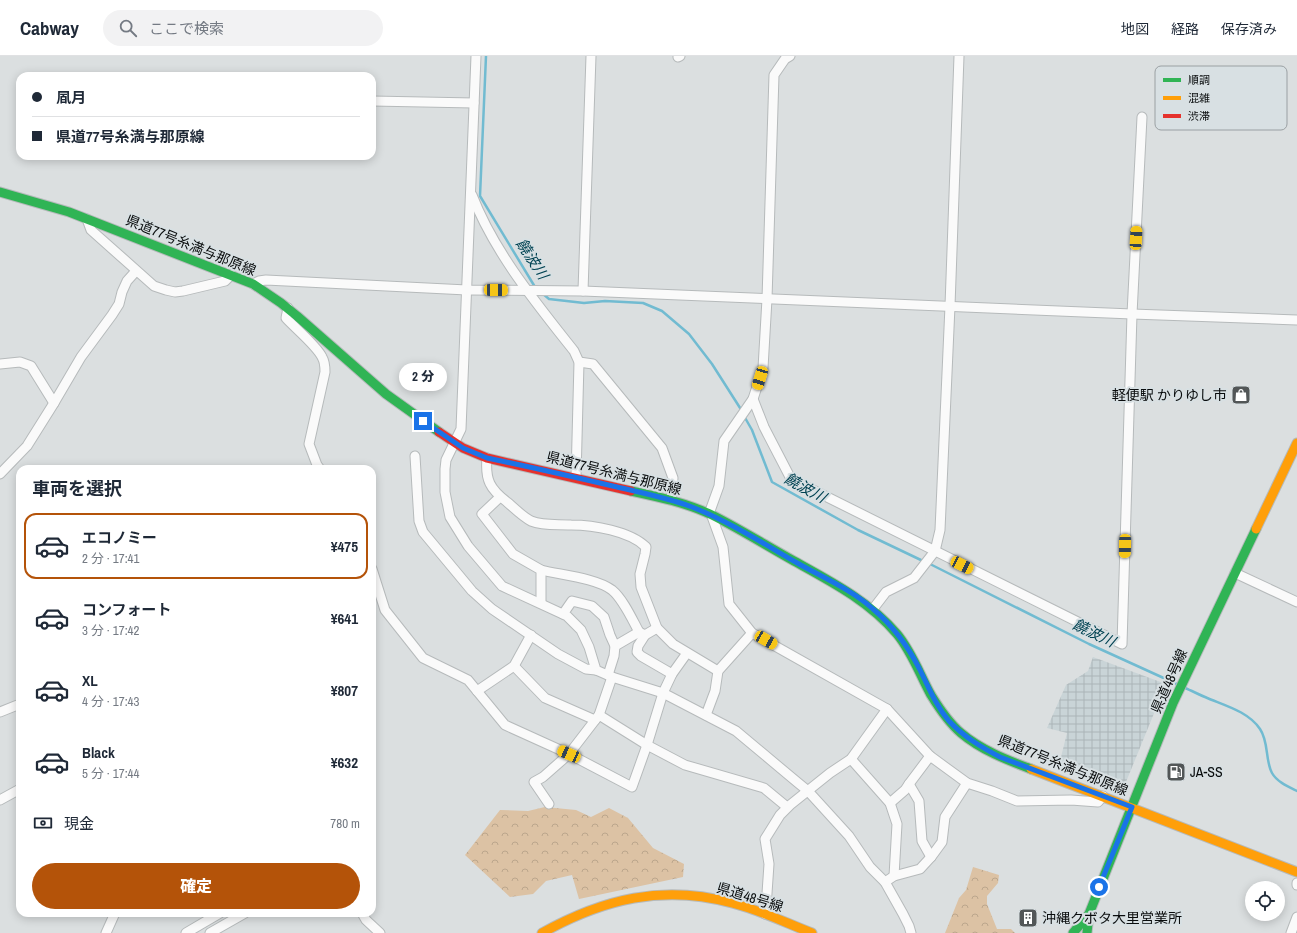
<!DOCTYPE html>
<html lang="ja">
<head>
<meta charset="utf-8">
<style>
	:root { --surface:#fff; --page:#f2f2f3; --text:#1f2937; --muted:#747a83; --line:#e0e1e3; --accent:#b45309 }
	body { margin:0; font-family:"Archivo Narrow","Noto Sans JP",sans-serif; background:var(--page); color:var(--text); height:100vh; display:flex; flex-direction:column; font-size:15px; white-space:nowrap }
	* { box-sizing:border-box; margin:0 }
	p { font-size:13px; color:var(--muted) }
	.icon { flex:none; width:22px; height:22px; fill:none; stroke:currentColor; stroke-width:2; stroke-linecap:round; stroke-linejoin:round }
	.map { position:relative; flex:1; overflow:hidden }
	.side { position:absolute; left:16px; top:409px; width:360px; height:452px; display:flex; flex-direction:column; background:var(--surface); border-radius:12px; box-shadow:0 2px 10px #0003 }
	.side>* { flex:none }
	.hud { position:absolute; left:16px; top:16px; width:360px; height:88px; border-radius:12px; box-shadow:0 2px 10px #0003; display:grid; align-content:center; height:88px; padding:0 16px; background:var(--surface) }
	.controls { position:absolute; left:1245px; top:825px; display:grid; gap:8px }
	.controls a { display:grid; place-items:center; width:40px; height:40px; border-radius:50%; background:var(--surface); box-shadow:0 2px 10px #0003; font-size:20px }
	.end { position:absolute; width:18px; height:18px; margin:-9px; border:5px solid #1a73e8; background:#fff; box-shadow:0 0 0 2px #fff }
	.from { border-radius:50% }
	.bubble { position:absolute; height:28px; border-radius:14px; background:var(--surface); box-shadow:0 2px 10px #0003; font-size:13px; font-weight:800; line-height:28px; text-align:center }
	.car { position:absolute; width:12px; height:24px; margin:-12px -6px; border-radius:5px; box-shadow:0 0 3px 1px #0007; background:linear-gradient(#f5c518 24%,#345 0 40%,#f5c518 0 76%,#345 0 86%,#f5c518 0) }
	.hud b { display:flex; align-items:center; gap:14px; height:38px; font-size:15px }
	.hud b+b { border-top:1px solid var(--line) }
	.hud i { width:10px; height:10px; background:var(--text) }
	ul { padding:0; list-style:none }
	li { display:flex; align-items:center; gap:12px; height:66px; margin:0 8px 6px; padding:0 8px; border:2px solid transparent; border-radius:12px }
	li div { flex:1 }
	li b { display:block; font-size:15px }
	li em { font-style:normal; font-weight:800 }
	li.active { border-color:var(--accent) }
	li>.icon { width:36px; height:36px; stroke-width:1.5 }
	h2 { padding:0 16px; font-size:18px; line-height:48px }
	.pay { display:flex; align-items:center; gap:10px; height:44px; padding:0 16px; font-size:15px }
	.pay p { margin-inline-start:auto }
	.primary-button { display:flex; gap:8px; margin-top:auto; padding:8px 16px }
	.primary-button a { flex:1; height:46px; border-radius:24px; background:var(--accent); color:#fff; font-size:16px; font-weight:800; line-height:46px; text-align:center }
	header { display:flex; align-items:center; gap:24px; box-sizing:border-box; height:56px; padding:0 20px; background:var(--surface); border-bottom:1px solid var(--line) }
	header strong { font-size:19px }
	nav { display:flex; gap:22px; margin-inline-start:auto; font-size:14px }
	.search { width:280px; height:36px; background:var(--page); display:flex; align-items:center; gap:10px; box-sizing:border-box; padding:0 14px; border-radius:22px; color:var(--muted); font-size:15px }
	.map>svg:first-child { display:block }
</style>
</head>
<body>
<header>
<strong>Cabway</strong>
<div class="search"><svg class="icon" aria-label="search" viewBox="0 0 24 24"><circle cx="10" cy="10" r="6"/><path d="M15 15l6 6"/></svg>ここで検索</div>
<nav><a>地図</a><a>経路</a><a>保存済み</a></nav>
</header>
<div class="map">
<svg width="1297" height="877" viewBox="0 0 1297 877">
	<defs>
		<pattern id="industrial-grid" width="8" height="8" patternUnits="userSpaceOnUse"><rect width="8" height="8" fill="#c9d4d7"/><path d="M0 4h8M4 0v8" fill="none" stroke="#abb5b7"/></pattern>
		<pattern id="forest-crowns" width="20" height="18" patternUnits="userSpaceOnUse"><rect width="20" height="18" fill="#dcc2a4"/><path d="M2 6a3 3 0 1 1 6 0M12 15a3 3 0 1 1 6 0" fill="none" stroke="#bba68c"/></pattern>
	</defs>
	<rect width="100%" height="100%" fill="#dbdfe0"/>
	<!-- industrial -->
	<path fill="url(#industrial-grid)" d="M1093 601 1166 628 1126 726 1114 730 1058 713 1067 677 1047 672 1066 629 1088 615Z"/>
	<!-- forest -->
	<g fill="url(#forest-crowns)">
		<path d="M545 751 576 754 591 761 609 752 628 762 653 792 684 808 683 821 579 843 572 819 546 825 533 838 510 841 465 799 500 754 528 755Z"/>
		<path d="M973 811 999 819 998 827 987 840V848L997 873H1011L1015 877H945L959 842 966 834Z"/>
	</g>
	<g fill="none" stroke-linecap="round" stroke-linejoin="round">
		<!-- stream -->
		<g stroke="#71bbd1" stroke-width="2.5">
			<path d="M486 0 480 140 535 231"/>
			<path d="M542 237 549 243 584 247 605 245 643 247 662 255 689 278 712 308 742 355"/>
			<path d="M744 360 752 374 772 426 858 474 923 505"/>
			<path d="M928 507 1089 588 1179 629"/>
			<path d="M1185 632C1192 635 1198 638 1205 641 1223 649 1248 655 1260 673 1269 686 1265 704 1272 717 1277 726 1289 731 1297 735"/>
		</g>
		<!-- street casing -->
		<g stroke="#b6babb" stroke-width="11">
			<g id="street">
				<path d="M476 0 461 373 446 404 445 413V436L450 461 468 490 502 530 567 560 581 574 589 591 596 614 612 621 663 637 736 675 797 726 808 735 849 780 870 811 885 826 903 858 909 870 911 877"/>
				<path d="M790 0 785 3 774 19 767 243 763 312 753 343 724 385 719 430 710 455 723 491 729 548 752 577 887 653 930 700 967 727 992 735 1017 745 1071 744 1098 746 1103 740"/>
				<path d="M678 1 680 0"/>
				<path d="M372 45 474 47"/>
				<path d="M472 139C494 196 536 247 574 295L579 306 576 421"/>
				<path d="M87 163 91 174 154 230 166 234 175 236 183 235 225 225 231 219"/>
				<path d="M253 228 259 225 266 224 467 234 583 235 1132 258 1297 264"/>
				<path d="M583 235 591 0"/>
				<path d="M288 252 286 262C295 272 317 290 322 301 325 306 325 311 325 316L309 388 317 409 320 413"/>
				<path d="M579 306 593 308 662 392 673 422 671 444"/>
				<path d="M0 308 20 306 31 310 54 347"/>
				<path d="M753 343 764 371 791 423 1122 588 1132 258 1142 61"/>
				<path d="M415 400 419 465 423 476 472 535 492 553 558 598 586 613 596 614"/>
				<path d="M487 402C485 424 490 433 507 446 514 452 523 461 531 465 544 470 557 468 571 469 593 469 630 475 646 491L645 498 640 518 641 531 657 572 673 588 718 615"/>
				<path d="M0 418 27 390 54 347 81 301 112 259 119 248 122 236 127 225 136 215"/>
				<path d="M500 441 482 458 513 498 541 514V547"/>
				<path d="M372 513 385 554 423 602 468 624 505 669 569 698 599 659 612 621"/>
				<path d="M541 514C561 519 596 522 612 534 623 543 632 563 639 576"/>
				<path d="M1235 517 1297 546"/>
				<path d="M873 553 886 536 914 522 935 495 940 474 950 250 959 0"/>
				<path d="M563 558 572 545 592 550 604 561 610 579 615 590 614 600 608 619"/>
				<path d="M645 579 638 590 637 596 641 600 672 618"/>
				<path d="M615 590 639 576 645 579 657 572"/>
				<path d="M514 610 545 642 595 664"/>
				<path d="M477 635 514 610 531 579"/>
				<path d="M0 656 20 648"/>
				<path d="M599 659 647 689 685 709 764 732 787 751"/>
				<path d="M706 659 715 635 718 615 752 577"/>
				<path d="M851 703 890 747 897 768 894 820"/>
				<path d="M909 728 919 745 922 785 931 801"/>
				<path d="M0 744 20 733"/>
				<path d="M890 747 905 734 909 728 930 700"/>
				<path d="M549 748 534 726 543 721 569 698 632 731 647 689 663 637 672 618 687 597"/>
				<path d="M885 826 894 820 920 813 931 801 942 786 945 761 967 727"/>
				<path d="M1297 827V829"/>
				<path d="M362 857 366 864 380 877"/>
				<path d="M765 858 766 852 769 808 765 783 780 759 790 749 830 717 851 703 887 653"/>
				<path d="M106 877 115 857"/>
				<path d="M186 877 220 857"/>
				<path d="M210 877 245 857"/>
				<path d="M1291 877 1297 861"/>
			</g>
		</g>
		<!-- fast casing -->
		<g stroke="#b6babb" stroke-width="11">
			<g id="fast">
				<path d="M0 136 69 156 253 228 281 247 297 260 386 338 439 376"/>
				<path d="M631 435C659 441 687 447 712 459 740 473 767 490 794 505 832 526 869 545 897 578 912 596 920 619 931 639 939 652 949 667 961 677 981 694 1007 704 1031 713"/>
				<path d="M1073 877 1089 858 1173 647 1256 473"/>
				<path d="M1087 877 1089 858"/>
			</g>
		</g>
		<!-- slow casing -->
		<g stroke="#b6babb" stroke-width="11">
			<g id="slow">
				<path d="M1256 473 1297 387"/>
				<path d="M1031 713 1297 816"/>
				<path d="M542 877C603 843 663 828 732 847 760 854 786 867 812 877"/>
			</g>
		</g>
		<!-- jam casing -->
		<g stroke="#b6babb" stroke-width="11">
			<path id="jam" d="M439 376 463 392 487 402 631 435"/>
		</g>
		<!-- street -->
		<use href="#street" stroke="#fafafa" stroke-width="9"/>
		<!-- fast -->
		<use href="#fast" stroke="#30b455" stroke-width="9"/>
		<!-- slow -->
		<use href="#slow" stroke="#ff9f0a" stroke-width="9"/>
		<!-- jam -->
		<use href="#jam" stroke="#e5322d" stroke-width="9"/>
	</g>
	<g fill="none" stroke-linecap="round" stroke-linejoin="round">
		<!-- route -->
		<path stroke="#1a73e8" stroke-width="5" d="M423 365 463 392 487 402C531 411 574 421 617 431 642 437 668 442 692 451 730 466 764 488 799 508 824 522 852 534 873 553 892 569 909 592 920 614 929 632 936 650 949 665 964 681 981 691 1000 701L1132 751 1099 831"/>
	</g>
	<!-- icons -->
	<defs>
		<g id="shop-square" transform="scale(1)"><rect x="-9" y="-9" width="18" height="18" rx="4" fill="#525657" stroke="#d8e0e3"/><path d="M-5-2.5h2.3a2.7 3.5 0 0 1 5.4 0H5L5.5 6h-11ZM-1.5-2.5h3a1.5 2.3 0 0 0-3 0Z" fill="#fff"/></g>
		<g id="fuel-square" transform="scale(1)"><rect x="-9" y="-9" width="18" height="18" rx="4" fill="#525657" stroke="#d8e0e3"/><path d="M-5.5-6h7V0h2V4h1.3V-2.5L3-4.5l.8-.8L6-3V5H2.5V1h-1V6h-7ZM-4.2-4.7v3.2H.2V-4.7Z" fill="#fff"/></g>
		<g id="building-square" transform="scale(1)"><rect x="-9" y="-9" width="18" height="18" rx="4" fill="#525657" stroke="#d8e0e3"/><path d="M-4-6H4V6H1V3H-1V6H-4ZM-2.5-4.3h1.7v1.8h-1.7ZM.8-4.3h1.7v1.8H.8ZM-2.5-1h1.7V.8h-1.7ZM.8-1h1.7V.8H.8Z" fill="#fff"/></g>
	</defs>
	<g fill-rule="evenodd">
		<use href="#shop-square" x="1241" y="339"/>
		<use href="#fuel-square" x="1176" y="716"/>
		<use href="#building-square" x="1028" y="862"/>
	</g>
	<g text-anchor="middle" stroke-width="4" stroke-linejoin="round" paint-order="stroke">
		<!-- street labels -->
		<g font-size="14" fill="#090c0d" stroke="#d8e0e3">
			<text transform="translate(191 189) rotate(22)" y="5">県道77号糸満与那原線</text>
			<text transform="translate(614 417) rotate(14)" y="5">県道77号糸満与那原線</text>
			<text transform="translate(1169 625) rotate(-66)" y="5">県道48号線</text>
			<text transform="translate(1063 709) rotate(22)" y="5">県道77号糸満与那原線</text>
			<text transform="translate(750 841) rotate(17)" y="5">県道48号線</text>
		</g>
		<!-- poi labels -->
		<g font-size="14" fill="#090c0d" stroke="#d8e0e3" text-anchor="start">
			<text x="1227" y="344" text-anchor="end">軽便駅 かりゆし市</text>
			<text x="1190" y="721">JA-SS</text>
			<text x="1042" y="867">沖縄クボタ大里営業所</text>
		</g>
		<!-- water labels -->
		<g font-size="15" font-style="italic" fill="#004252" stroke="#d8e0e3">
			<text transform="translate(532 203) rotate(57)" y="5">饒波川</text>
			<text transform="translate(805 432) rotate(29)" y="5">饒波川</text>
			<text transform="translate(1094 577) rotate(26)" y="5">饒波川</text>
		</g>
	</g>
	<!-- legend -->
	<rect x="1155" y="10" width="132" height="64" rx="6" fill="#d8e0e3" stroke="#9aa0a3" stroke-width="1"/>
	<rect x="1163" y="22" width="18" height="4" fill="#30b455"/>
	<rect x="1163" y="40" width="18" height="4" fill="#ff9f0a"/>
	<rect x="1163" y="58" width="18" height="4" fill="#e5322d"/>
	<g font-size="11" fill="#090c0d">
		<text x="1188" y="28">順調</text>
		<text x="1188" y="46">混雑</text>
		<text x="1188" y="64">渋滞</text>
	</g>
</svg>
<div class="controls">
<a><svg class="icon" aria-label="locate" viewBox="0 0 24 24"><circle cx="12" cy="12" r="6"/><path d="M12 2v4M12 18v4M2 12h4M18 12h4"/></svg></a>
</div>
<i class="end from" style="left:1099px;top:831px"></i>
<i class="end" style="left:423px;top:365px"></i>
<div class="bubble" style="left:399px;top:307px;width:48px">2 分</div>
<i class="car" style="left:1136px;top:182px;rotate:3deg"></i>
<i class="car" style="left:496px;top:234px;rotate:91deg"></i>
<i class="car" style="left:760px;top:322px;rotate:197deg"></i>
<i class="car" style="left:1125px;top:490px;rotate:181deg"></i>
<i class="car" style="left:962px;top:509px;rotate:117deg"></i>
<i class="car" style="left:766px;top:584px;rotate:120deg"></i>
<i class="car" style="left:569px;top:698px;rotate:294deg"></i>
<div class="hud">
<b><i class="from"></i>凮月</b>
<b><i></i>県道77号糸満与那原線</b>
</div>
<section class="side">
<h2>車両を選択</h2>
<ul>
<li class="active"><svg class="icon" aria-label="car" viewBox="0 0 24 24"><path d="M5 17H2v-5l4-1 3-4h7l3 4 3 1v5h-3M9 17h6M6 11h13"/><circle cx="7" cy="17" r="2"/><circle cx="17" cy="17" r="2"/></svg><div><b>エコノミー</b><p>2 分 · 17:41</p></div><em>¥475</em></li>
<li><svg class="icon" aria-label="car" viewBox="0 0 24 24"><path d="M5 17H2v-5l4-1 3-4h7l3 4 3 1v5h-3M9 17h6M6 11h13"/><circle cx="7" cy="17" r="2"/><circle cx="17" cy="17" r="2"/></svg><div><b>コンフォート</b><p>3 分 · 17:42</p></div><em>¥641</em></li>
<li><svg class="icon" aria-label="car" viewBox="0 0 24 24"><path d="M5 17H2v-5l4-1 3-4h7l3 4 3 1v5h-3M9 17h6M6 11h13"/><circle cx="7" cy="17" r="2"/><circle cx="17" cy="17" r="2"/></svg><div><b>XL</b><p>4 分 · 17:43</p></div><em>¥807</em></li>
<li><svg class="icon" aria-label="car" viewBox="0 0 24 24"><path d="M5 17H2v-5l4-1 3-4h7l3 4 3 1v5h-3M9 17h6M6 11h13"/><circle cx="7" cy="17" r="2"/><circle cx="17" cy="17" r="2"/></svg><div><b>Black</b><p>5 分 · 17:44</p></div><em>¥632</em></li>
</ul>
<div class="pay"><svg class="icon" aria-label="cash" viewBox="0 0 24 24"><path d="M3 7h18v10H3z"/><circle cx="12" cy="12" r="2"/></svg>現金<p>780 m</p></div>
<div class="primary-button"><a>確定</a></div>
</section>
</div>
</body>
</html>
